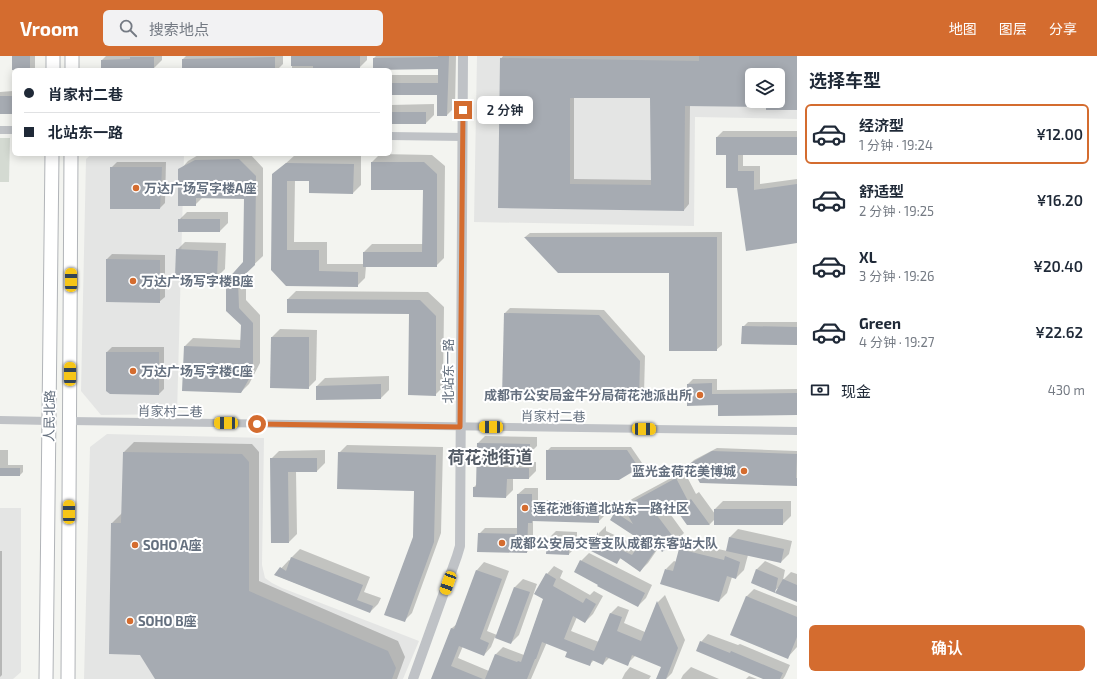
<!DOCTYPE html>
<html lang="zh">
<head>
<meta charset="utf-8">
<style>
	:root { --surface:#fff; --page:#f2f2f3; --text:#1f2937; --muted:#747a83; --line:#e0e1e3; --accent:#d46c2f }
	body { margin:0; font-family:"Exo 2","Noto Sans SC",sans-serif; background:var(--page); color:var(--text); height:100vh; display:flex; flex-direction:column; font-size:15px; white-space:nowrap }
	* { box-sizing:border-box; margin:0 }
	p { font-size:13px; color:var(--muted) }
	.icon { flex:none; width:22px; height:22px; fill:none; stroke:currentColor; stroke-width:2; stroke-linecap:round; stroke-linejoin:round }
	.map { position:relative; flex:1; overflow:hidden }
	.drawer { display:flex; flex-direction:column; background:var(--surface); width:300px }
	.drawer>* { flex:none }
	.top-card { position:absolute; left:12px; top:12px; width:380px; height:88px; border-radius:6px; box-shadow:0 2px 10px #0003; display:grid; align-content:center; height:88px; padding:0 12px; background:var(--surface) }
	.tools { position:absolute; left:745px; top:12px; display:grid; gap:8px }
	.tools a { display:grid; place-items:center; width:40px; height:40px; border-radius:6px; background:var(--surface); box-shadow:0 2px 10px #0003; font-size:20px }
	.end { position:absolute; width:18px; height:18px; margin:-9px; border:5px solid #d46c2f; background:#fff; box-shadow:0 0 0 2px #fff }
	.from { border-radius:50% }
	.bubble { position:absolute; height:28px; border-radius:6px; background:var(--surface); box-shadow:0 2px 10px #0003; font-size:13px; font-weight:600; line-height:28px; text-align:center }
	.car { position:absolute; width:12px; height:24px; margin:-12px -6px; border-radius:5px; box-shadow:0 0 3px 1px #0007; background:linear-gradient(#f5c518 24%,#345 0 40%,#f5c518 0 76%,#345 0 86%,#f5c518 0) }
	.top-card b { display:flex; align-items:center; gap:14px; height:38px; font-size:15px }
	.top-card b+b { border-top:1px solid var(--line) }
	.top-card i { width:10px; height:10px; background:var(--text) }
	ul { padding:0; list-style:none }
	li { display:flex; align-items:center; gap:12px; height:60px; margin:0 8px 6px; padding:0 4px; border:2px solid transparent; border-radius:6px }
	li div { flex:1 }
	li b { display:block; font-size:15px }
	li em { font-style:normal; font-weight:600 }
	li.on { border-color:var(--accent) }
	li>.icon { width:36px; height:36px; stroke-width:1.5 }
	h2 { padding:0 12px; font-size:18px; line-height:48px }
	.pay { display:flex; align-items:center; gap:10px; height:44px; padding:0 12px; font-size:15px }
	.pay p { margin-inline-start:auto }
	.primary-button { display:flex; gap:8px; margin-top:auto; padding:8px 12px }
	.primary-button a { flex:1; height:46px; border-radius:6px; background:var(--accent); color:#fff; font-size:16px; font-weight:600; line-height:46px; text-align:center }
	header { display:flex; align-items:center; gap:24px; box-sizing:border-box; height:56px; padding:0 20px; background:var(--accent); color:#fff }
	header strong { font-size:19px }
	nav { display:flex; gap:22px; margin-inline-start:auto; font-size:14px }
	.search { width:280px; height:36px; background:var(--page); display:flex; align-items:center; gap:10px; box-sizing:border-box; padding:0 14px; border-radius:6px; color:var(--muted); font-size:15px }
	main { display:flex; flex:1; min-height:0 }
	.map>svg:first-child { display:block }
</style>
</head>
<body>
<header>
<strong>Vroom</strong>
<div class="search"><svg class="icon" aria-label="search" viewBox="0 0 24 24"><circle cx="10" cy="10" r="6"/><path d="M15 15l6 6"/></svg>搜索地点</div>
<nav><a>地图</a><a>图层</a><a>分享</a></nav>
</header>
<main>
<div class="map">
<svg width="797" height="623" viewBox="0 0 797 623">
	<rect width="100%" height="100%" fill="#f3f4f0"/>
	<!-- built -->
	<g fill="#e4e5e4" fill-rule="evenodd">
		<path d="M477 0H797V63L695 61 694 170 474 166ZM752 19H778V45H752Z"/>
		<path d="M92 98H184L177 358 101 359 81 335 86 103Z"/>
		<path d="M107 378 264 382 262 509 265 522 272 527 282 532 419 585 403 623H84L90 391Z"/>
		<path d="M0 452H21V616L13 623H0Z"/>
	</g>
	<!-- green -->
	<path fill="#d4dad2" d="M0 82H10L9 126H0Z"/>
	<!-- shadow -->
	<g fill="#0003" fill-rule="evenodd">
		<path d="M13 0H35V14H14V57H0V36L13 35Z"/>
		<path d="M106 0H162V4L154 12H127V14H102V4Z"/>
		<path d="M186 0H283V8L277 14H183V3Z"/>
		<path d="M292 0H367V4L359 12H310V14H292Z"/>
		<path d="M376 0H456L455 51 447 59H438L439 38H390V19H439V12L374 2Z"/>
		<path d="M503 0H797V53L767 50 690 49 689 148 684 154 499 151 501 3ZM752 19H778V45H752ZM574 41H651L652 124 574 123Z"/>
		<path d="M434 48V59L426 67H390V49Z"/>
		<path d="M723 75H797V98H743V110H760V128L797 123V186L738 131 727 98 717 81Z"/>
		<path d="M200 98H250L263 112V200L246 216V244L260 259V307L249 328 241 336 185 290 193 282 242 284V269L227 255 244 207 245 142 203 141 195 149 180 114 188 105Z"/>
		<path d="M380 98 432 99 445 110 444 202 436 210H366L365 222 357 230 287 229 273 119 295 99 361 100V129L353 137 310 124H295L294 186H327V208H364V196L372 188H424V133L372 106Z"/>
		<path d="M117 106H166L165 147 160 152 111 112Z"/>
		<path d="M187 156H228V167L220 175 179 164Z"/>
		<path d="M722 176V289L716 294 670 216 525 181 530 177Z"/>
		<path d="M185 186 226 187 225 213 217 221 177 194Z"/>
		<path d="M112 198 165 199V241L159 246 107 203Z"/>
		<path d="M296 235 428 236 444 251 443 331 435 339 410 257 288 243Z"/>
		<path d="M510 252 604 254 645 300 644 338 639 343 504 258Z"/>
		<path d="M748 266H797V288L743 271Z"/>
		<path d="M280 273 317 274 316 324 308 332 272 281Z"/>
		<path d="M112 291H164V333L159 338 107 296Z"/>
		<path d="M389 320V334L381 342 317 343V330L325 322Z"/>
		<path d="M693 323H717V334L797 333V358L719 348 688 349V328Z"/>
		<path d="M485 380 537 381V390L530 397H492V405L536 406V415L529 422H513V434L506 441 474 440V431L477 428 478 387Z"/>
		<path d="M134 386 252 388 259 396V525L398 585 405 601 397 623H156L112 467 122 457 124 396Z"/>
		<path d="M347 389 443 391 441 477 412 557 404 565 414 481 415 434 339 397Z"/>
		<path d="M551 391H631L642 407 638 411 547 395Z"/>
		<path d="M717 392 797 395V429L690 408 694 404Z"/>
		<path d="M0 394H8V409H23V416L20 419H0Z"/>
		<path d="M325 394V407L317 415H296L297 478 289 486 271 403 279 395Z"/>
		<path d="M684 415 696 438 699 436 715 458V453L723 445H791V460L783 468 715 463 710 468H688L670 444 663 448 684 477 676 485 659 491 648 507 640 515 621 502 617 506 591 494 599 477 606 470V475L640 491 644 485 616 457 632 443Z"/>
		<path d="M525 432H538V444L605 446 604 460 598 466 533 464V490L527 496 479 478 485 472H518V438Z"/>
		<path d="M738 473 792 485 789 498 781 506 748 499 744 514 736 522 732 521 727 537 719 545 666 513 674 505 677 506 679 494 687 486 727 495 730 481Z"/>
		<path d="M556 475 577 476V490L569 498 548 483Z"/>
		<path d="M300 493 370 521 364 536 381 542 378 548 370 556 275 519 289 504 291 505 292 501Z"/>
		<path d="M0 495H2V619L0 621Z"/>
		<path d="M589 497 652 529 646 542 638 550 599 529 581 505Z"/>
		<path d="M765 505 785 514 783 524 791 516 797 518V545L778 532 774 535 752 526 757 513Z"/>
		<path d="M484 506 509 515 487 575 497 579 515 531 523 523 537 528 519 579 511 587 495 581 491 591 484 599 463 590 458 602 489 615 496 598 503 591 524 599 544 542 547 518 554 510 563 515 560 522 590 539 594 535 603 540 593 558 585 566 577 561 571 575 599 586 611 557 618 550 629 554 624 567 645 576 658 546 665 539 685 584 672 617 666 623H662L663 610 636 599 627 608 610 601 603 608 594 604 589 609 568 595 547 586 531 623H432L452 572 457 568 477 514Z"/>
		<path d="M754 533 797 550V591L788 601 746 541Z"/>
		<path d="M708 578 738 589 740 588 790 609 785 620 783 623H765L701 586Z"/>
		<path d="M630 611 651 620 649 623H622L625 617Z"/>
		<path d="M691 611 719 623H681L683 619Z"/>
		<path d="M749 620 757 623H746Z"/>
	</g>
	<!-- building -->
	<g fill="#a6abb2" fill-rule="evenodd">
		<rect x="12" y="0" width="18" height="14"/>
		<path d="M291 0H360V13H313V10H291Z"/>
		<path d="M438 0H449L447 60H437V39H390V27H438V13L373 14V2L438 1Z"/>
		<path d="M699 0H797V54H766V51L685 50 684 155 498 152 500 2 699 5ZM752 19H778V45H752ZM570 42H650L651 129 570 128Z"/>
		<path d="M130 1H154V13L101 14V4L130 3Z"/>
		<path d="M275 1V14H182V3Z"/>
		<rect x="0" y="40" width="14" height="18"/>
		<rect x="390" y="56" width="36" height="12"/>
		<path d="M716 81H797V99H738V115H754V134L797 128V187L746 195 737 132H726V99H716Z"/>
		<path d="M239 103 256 120 255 209 238 225 239 252 253 267V316L241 337 182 335 184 290 240 292 241 269 226 255V225L243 206 244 143 196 142V150H178V113L195 104Z"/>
		<path d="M371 106H424L437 118V211H363V196H422L423 134H371Z"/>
		<path d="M286 107 354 108 353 138 309 137V125H287V194H319V215L358 216V231L286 230 271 214 272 118Z"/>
		<path d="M110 111H162L160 153H110Z"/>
		<rect x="178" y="163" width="42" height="13"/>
		<path d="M524 181H717V295H669V217H558Z"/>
		<path d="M176 193 218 195 217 222 175 221Z"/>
		<path d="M106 203 160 204V247L106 246Z"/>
		<path d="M287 243 420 244 436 260V340L408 339 409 258 287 257Z"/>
		<path d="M504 257 599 259 640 305 639 344 502 341Z"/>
		<path d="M742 270 797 271V289L741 288Z"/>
		<path d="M271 281H309V333L270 332Z"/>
		<path d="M106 296H159V339L110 338 106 335Z"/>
		<path d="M712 327V338L797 337V359L718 360V349L687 350V328Z"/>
		<path d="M381 328V343L316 344V330Z"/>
		<path d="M477 387 530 388V398H485V411L529 412V423H507L506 442 473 441V431H476Z"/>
		<path d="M546 394H627L639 412 619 424H546Z"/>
		<path d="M712 395 797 398 796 422H797V430L700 427 689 408Z"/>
		<path d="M123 396 242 398 249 406V535L388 595 396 612 392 623H155L140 599 109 598 111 467H121Z"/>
		<path d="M338 396 436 399 434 486 405 566 384 559 413 481 414 435 337 433Z"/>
		<path d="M270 402H317V416H288L289 487H271Z"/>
		<rect x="0" y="412" width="20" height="8"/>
		<path d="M676 422 688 445 691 443 710 469H687L670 445 653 454 677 486 662 496 658 491 640 516 620 502 617 508 589 494 598 476V483L632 499 642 485 610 464 615 456 633 468 623 451Z"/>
		<path d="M517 438H532V450L599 452V467L532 465V467H528L527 497 477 496 478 477 517 478Z"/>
		<rect x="714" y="453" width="69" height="16"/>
		<path d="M729 481 784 493 781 507 726 495Z"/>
		<path d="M547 483H569V499L546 498Z"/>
		<path d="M679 493 724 504 725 500 740 506 736 523 727 520 719 546 660 528 665 513 673 515Z"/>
		<path d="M291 501 363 529 357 544 373 550 370 557 274 519 280 511 286 515Z"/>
		<path d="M580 504 645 537 638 551 597 530 598 529 574 516Z"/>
		<path d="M756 513 778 522 775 537 751 527Z"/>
		<path d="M476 514 502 523 480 583 489 587 484 600 459 590 451 610 483 623H431L451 572 454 573Z"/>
		<path d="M546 517 556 523 553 530 583 547 586 542 596 548 585 567 573 560 564 583 594 595 610 557 622 561 617 575 641 585 657 545 678 592 666 623H656L661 611 632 599 628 610 606 601 603 609 592 604 590 610 565 601 567 596 542 586 536 603H535L527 623H485L495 598 517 606 518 605 521 606 543 543 534 538Z"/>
		<path d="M783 523 797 529V546L775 537Z"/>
		<path d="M514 531 530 536 511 588 495 582Z"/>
		<path d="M746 540 797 561V581L788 603 730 579Z"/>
		<path d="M700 585 730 597 731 595 783 617 780 623H763L696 595Z"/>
	</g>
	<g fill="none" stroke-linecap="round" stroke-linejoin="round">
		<!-- primary casing -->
		<g stroke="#b1b4b8" stroke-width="15">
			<g id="primary">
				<path d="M53 14V0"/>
				<path d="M72 14V0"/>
				<path d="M46 623 52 98"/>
				<path d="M68 623 71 98"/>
			</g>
		</g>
		<!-- minor -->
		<g stroke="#bfc2c6" stroke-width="8">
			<path d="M0 74H14"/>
			<path d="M390 80 463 81"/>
			<path d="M0 364 49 365"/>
			<path d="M70 365 797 375"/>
		</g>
		<!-- tertiary -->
		<path stroke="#bfc2c6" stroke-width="10" d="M413 623 457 500 460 490 463 0"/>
		<!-- primary -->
		<use href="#primary" stroke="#fff" stroke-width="13"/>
	</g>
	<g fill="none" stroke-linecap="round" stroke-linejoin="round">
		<!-- route -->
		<path stroke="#d46c2f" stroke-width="5" d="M257 368 460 371 463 54"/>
	</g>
	<!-- markers -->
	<g fill="#d46c2f" stroke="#fff" stroke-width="1.5">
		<circle cx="136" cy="132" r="4"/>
		<circle cx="133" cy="225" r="4"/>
		<circle cx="133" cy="315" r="4"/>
		<circle cx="700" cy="339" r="4"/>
		<circle cx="744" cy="415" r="4"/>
		<circle cx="525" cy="452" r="4"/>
		<circle cx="502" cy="487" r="4"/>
		<circle cx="135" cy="489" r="4"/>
		<circle cx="130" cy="565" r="4"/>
	</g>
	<g text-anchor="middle" stroke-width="4" stroke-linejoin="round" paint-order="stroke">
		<!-- poi labels -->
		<g font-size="13" font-weight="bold" fill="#65707f" stroke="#fff" text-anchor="start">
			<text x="144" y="137">万达广场写字楼A座</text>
			<text x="141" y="230">万达广场写字楼B座</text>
			<text x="141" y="320">万达广场写字楼C座</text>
			<text x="692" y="344" text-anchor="end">成都市公安局金牛分局荷花池派出所</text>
			<text x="736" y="420" text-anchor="end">蓝光金荷花美博城</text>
			<text x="533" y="457">莲花池街道北站东一路社区</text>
			<text x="510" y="492">成都公安局交警支队成都东客站大队</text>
			<text x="143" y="494">SOHO A座</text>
			<text x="138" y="570">SOHO B座</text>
		</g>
		<!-- street labels -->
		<g font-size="13" fill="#65707f" stroke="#fff">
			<text transform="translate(448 315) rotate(-90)" y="5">北站东一路</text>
			<text transform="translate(170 355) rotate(1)" y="5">肖家村二巷</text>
			<text transform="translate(49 360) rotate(-89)" y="5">人民北路</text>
			<text transform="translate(553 360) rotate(1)" y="5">肖家村二巷</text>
		</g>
		<!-- district labels -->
		<g font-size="17" font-weight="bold" fill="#525a65" stroke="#fff">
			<text x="490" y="407">荷花池街道</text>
		</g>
	</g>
</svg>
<div class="tools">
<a><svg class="icon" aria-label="layers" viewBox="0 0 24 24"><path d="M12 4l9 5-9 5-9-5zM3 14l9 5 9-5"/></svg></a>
</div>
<i class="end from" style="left:257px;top:368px"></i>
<i class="end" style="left:463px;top:54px"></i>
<div class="bubble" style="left:477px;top:40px;width:56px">2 分钟</div>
<i class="car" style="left:71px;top:224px;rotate:0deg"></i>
<i class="car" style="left:70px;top:318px;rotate:0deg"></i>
<i class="car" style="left:226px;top:367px;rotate:271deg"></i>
<i class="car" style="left:491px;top:371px;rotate:271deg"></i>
<i class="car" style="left:644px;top:373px;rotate:91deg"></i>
<i class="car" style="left:69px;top:456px;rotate:0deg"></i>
<i class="car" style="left:448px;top:527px;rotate:200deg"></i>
<div class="top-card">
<b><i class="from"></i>肖家村二巷</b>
<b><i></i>北站东一路</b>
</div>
</div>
<section class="drawer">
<h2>选择车型</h2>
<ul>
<li class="on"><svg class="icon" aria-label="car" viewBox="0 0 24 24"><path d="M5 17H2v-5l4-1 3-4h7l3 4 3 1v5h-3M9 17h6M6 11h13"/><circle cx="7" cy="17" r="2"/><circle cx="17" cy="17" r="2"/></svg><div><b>经济型</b><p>1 分钟 · 19:24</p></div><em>¥12.00</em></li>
<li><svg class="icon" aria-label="car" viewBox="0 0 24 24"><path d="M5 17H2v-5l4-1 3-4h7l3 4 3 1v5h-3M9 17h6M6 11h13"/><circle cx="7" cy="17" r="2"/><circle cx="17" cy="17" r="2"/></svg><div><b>舒适型</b><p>2 分钟 · 19:25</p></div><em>¥16.20</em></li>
<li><svg class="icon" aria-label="car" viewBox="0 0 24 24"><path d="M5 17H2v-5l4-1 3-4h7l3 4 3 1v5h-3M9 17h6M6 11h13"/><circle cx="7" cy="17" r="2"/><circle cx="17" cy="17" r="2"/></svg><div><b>XL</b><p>3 分钟 · 19:26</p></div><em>¥20.40</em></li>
<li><svg class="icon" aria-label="car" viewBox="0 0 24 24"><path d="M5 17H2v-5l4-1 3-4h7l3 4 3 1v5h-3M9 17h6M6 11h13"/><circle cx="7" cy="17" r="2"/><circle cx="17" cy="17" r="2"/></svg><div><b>Green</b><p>4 分钟 · 19:27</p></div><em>¥22.62</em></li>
</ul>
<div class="pay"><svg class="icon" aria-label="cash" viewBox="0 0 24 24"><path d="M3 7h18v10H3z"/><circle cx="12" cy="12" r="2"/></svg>现金<p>430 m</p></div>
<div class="primary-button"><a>确认</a></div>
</section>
</main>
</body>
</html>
